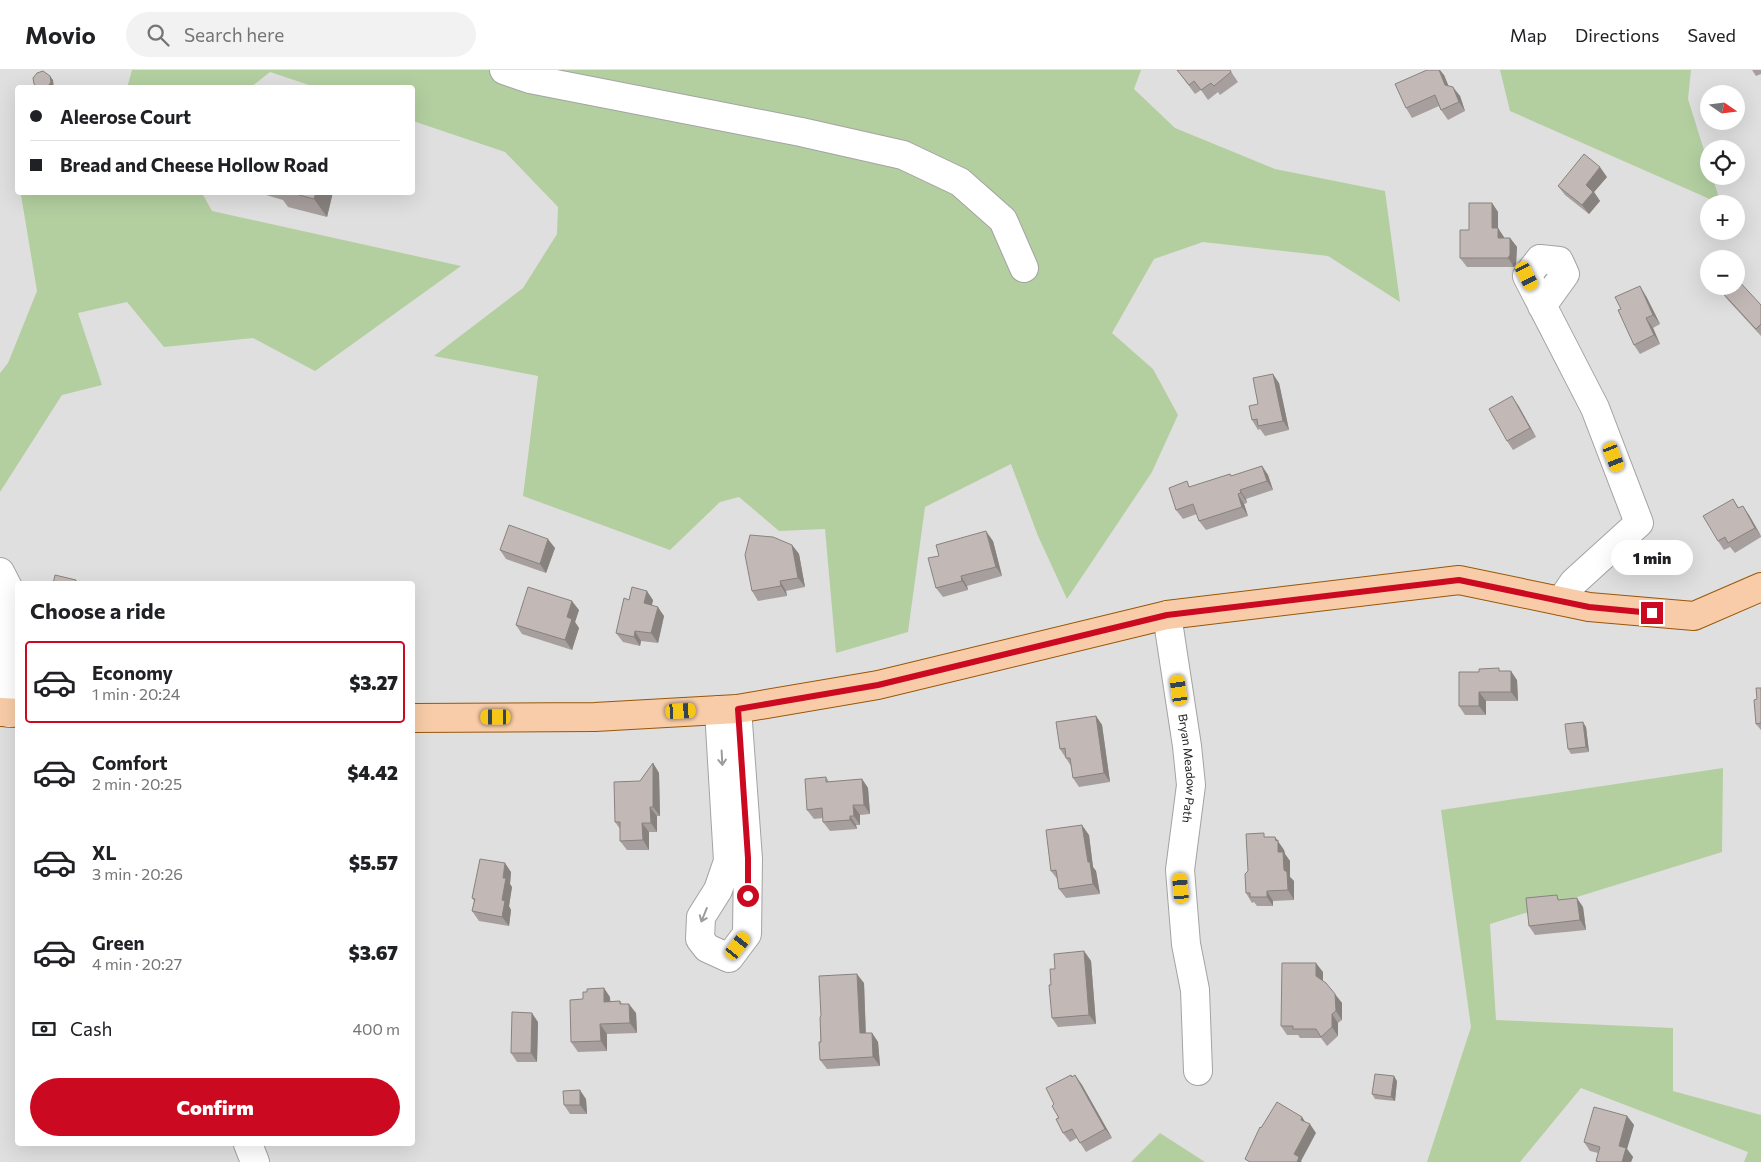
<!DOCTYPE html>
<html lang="en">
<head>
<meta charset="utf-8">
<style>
	:root { --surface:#fff; --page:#f2f2f2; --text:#202124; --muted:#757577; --line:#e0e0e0; --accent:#cb0921 }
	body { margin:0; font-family:Commissioner,sans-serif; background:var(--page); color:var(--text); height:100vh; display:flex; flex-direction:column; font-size:19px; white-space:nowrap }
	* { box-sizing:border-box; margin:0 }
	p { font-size:16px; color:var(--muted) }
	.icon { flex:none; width:28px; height:28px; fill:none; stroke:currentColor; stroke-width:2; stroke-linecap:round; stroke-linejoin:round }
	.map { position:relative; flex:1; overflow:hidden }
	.drawer { position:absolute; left:15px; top:511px; width:400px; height:565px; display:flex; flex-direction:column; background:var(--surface); border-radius:5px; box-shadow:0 5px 20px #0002 }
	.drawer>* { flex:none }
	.guide { position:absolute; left:15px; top:15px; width:400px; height:110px; border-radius:5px; box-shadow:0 5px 20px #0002; display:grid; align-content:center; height:110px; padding:0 15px; background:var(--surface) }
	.needle { width:32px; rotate:104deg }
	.fabs { position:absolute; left:1700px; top:15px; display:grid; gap:10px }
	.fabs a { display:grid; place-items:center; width:45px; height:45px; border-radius:50%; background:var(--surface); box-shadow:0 5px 20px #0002; font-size:25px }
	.end { position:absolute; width:22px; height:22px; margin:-11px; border:6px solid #cb0921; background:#fff; box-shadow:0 0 0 2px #fff }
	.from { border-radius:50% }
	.bubble { position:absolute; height:35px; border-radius:18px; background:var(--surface); box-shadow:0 5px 20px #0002; font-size:16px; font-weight:800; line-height:35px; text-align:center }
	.car { position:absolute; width:15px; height:30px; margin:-15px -8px; border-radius:6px; box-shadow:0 0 4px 1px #0007; background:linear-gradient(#f5c518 24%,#345 0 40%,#f5c518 0 76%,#345 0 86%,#f5c518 0) }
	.guide b { display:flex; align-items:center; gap:18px; height:48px; font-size:19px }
	.guide b+b { border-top:1px solid var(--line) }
	.guide i { width:12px; height:12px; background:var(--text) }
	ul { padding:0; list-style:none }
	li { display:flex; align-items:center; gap:15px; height:82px; margin:0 10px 8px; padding:0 5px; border:2px solid transparent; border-radius:5px }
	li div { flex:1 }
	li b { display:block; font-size:19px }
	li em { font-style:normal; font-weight:800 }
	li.on { border-color:var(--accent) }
	li>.icon { width:45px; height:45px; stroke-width:1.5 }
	h2 { padding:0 15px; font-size:22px; line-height:60px }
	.pay { display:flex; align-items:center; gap:12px; height:55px; padding:0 15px; font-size:19px }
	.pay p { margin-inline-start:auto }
	.primary-button { display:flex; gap:10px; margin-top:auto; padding:10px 15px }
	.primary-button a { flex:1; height:58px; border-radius:30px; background:var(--accent); color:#fff; font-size:20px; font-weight:800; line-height:58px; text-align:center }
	header { display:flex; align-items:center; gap:30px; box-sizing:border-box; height:70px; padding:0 25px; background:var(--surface); border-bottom:1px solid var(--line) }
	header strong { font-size:24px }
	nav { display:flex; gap:28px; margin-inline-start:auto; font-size:18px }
	.search { width:350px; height:45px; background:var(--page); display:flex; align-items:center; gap:12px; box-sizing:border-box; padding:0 18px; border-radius:28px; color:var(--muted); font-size:19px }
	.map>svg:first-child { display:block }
</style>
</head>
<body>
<header>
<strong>Movio</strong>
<div class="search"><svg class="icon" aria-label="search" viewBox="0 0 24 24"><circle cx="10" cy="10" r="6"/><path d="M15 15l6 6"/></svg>Search here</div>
<nav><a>Map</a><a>Directions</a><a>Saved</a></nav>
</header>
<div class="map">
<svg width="1761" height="1092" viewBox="0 0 1761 1092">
	<rect width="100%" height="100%" fill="#f2eee9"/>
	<!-- residential -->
	<path fill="#e0dfdf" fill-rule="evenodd" d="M0 0H1761V1092H0ZM18 18H412V122H18ZM1709 24H1736V51H1709ZM1709 79H1736V106H1709ZM1709 134H1736V161H1709ZM1709 189H1736V216H1709ZM18 514H412V1074H18Z"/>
	<!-- forest -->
	<g fill="#b3cfa0">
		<path d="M132 0H1141L1134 19 1175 58 1275 99 1385 121 1400 232 1328 186 1203 172 1154 189 1112 263 1153 299 1178 345 1152 402 1067 529 1038 466 1011 394 925 437 908 562 836 583 825 459 779 461 739 427 720 432 670 480 523 426 538 306 434 286 523 218 557 164 558 137 505 82 413 51 412 18 315 17 270 2 251 17 127 18Z"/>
		<path d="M1500 0H1691L1688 29 1709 96V106H1712L1721 134 1510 41Z"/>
		<path d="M22 123H202L212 141 461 196 315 301 253 268 164 277 127 232 78 243 102 315 62 325 0 422V303L8 293 37 221 21 125Z"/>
		<path d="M1723 698 1722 782 1490 854 1496 950 1673 958V1021L1761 1045V1092H1744L1748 1082 1581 1018 1520 1092H1427L1471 957 1441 740Z"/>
		<path d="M1160 1063 1205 1092H1131Z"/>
	</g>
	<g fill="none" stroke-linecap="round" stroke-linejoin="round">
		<!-- minor casing -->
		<g stroke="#a3a3a3" stroke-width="30">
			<g id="minor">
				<path d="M504 0 530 9 801 62 903 85 960 112 1003 150 1024 198"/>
				<path d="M1542 236 1565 204 1559 191 1540 189 1527 206 1595 338 1639 453 1574 512 1561 531"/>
				<path d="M0 502 14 529 9 643"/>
				<path id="s1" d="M1167 545 1187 676 1191 715 1180 800 1186 874 1195 920 1198 1001"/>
				<path d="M719 640 728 791 718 820 701 847 700 869 707 878 729 888 747 864 748 789 737 639"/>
				<path d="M248 1074 255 1092"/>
			</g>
		</g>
		<!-- major casing -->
		<g stroke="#995707" stroke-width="30">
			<g id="major">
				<path d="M0 642 18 643"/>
				<path d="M412 648 595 647 737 639 878 615 1167 545 1459 510 1589 537 1694 546 1761 517"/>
			</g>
		</g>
		<!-- minor -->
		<use href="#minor" stroke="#fff" stroke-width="28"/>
		<!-- major -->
		<use href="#major" stroke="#f8cca8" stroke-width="28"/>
	</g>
	<!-- wall -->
	<g fill="#a79f9d">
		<path d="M1177 0H1230L1238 12 1220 25 1218 22 1208 30 1201 20 1195 24Z"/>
		<path d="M1752 0H1761V4L1756 6Z"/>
		<path d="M1444 5 1448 16 1460 26 1465 41 1448 50 1441 40 1439 36 1412 48 1406 38Z"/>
		<path d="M1607 107 1594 122 1600 131 1589 144 1565 125 1558 116Z"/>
		<path d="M264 122H333L327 147 288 137 283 130 266 125Z"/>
		<path d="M1492 133 1498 142V158L1504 168H1510L1517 177 1516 194 1514 197H1467L1460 188 1469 160Z"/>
		<path d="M1720 220 1761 235V266L1727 229Z"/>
		<path d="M1646 226 1660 254 1653 258 1660 274 1640 284 1634 275Z"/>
		<path d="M1279 313 1289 360 1265 366 1260 359 1258 360 1252 350 1258 334Z"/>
		<path d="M1518 335 1536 367 1513 380 1507 371Z"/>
		<path d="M1262 396 1268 405 1273 420 1246 429 1247 433 1244 434 1248 446 1206 460 1199 451 1197 444 1183 449 1176 440 1191 417 1230 404 1232 406Z"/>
		<path d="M1733 429 1739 438 1749 445 1761 466V467L1735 483 1730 477 1724 480 1718 471Z"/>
		<path d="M993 471 1002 506 967 516 968 520 943 527 936 518Z"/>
		<path d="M792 475 799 484 805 517 786 521 787 526 758 531 752 521Z"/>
		<path d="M555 478 546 503 506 489 500 480Z"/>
		<path d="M629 530H653L652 535 664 546 658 573 641 571 640 576 623 572 616 563Z"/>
		<path d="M579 540 575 552 579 558 572 580 522 564 516 555Z"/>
		<path d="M1501 601 1517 610 1518 631H1486V645H1465L1459 636Z"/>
		<path d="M1761 618V660L1756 654Z"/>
		<path d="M1096 646 1102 655 1110 712 1079 717 1073 708 1071 696 1060 679Z"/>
		<path d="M1586 657 1589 682 1571 684 1568 679Z"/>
		<path d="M653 693 659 703 660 746H657V762H649V780H627L620 771V759L615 752 640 711Z"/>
		<path d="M826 707 829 712 862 709 868 718 870 744 860 745V755H856L857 759 830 761 823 752V748L814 749 807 740Z"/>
		<path d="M1089 765 1093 797 1096 801 1100 824 1066 828 1059 819 1058 810 1051 801Z"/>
		<path d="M1267 767H1275L1284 780 1285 784 1290 791V807L1294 811V830L1273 831V836H1257L1254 832 1252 833 1246 823 1248 801Z"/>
		<path d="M511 802 510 814 512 817 509 836 511 840 509 856 479 851 472 841 474 831 472 828Z"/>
		<path d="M1561 830 1583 837 1586 860 1535 865 1529 856Z"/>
		<path d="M1084 881 1091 891 1096 954 1058 957 1052 948 1051 915 1055 899Z"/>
		<path d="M1323 902V911L1342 933V950L1338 953V966L1327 976 1321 968H1300L1298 965H1287L1281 956Z"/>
		<path d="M864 913 866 963H872L878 972 880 996 827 999 820 990 821 946Z"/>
		<path d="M610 927V931H620L622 934 636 943 637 963 607 964V981L578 982 571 972Z"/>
		<path d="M538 952 537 992H517L511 983Z"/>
		<path d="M1075 1005 1082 1015 1112 1068 1086 1082 1077 1068 1070 1072 1063 1063 1054 1034 1072 1007Z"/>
		<path d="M1397 1011 1395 1031 1375 1029 1372 1024Z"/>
		<path d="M586 1029 587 1044H570L564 1035Z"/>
		<path d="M1627 1046 1634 1055 1627 1079 1633 1087 1631 1092H1597L1596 1091 1598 1083 1590 1081 1584 1072Z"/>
	</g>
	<!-- shaded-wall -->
	<g fill="#88827f">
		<path d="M1439 0H1440L1444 5 1452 24 1445 15Z"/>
		<path d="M50 6 53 10 54 18H47Z"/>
		<path d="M1453 17 1460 26 1465 41 1459 32Z"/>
		<path d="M1600 97 1607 107 1594 122 1600 131 1589 144 1582 135 1586 115Z"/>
		<path d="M316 122H333L327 147 314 129Z"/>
		<path d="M1492 133 1498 142V158L1504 167V177L1492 158Z"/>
		<path d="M1510 168 1517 177 1516 194 1514 197 1508 188Z"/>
		<path d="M1640 216 1646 226 1660 254 1653 245Z"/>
		<path d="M1646 248 1653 258 1660 274 1654 265Z"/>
		<path d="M1273 304 1279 313 1289 360 1283 351Z"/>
		<path d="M1512 326 1518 335 1536 367 1530 358Z"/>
		<path d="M1262 396 1268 405 1273 420 1267 411Z"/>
		<path d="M1240 420 1246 429 1247 433 1241 423Z"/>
		<path d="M1238 424 1244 434 1248 446 1242 437Z"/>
		<path d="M1743 436 1749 445 1761 466 1755 458Z"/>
		<path d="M986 461 993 471 1002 506 996 497Z"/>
		<path d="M548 469 555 478 546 503 540 494Z"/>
		<path d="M792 475 799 484 805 517 798 508Z"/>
		<path d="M961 506 967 516 968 520 962 511Z"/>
		<path d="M780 511 786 521 787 526 781 516Z"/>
		<path d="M647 521 653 530 650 542 644 533Z"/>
		<path d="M572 531 579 540 575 552 579 558 572 580 565 570 567 547Z"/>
		<path d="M658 537 664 546 658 573 651 563Z"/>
		<path d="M635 561 641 571 640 576 634 567Z"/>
		<path d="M1511 601 1517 610 1518 631 1511 622Z"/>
		<path d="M1479 622 1486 631V645L1479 636Z"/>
		<path d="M1096 646 1102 655 1110 712 1104 703Z"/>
		<path d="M1583 652 1586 657 1589 682 1586 677Z"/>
		<path d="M653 693 659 703 660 746 653 737Z"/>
		<path d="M862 709 868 718 870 744 864 735Z"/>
		<path d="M853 735 860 745V755L854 746Z"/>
		<path d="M650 737 657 746V762L651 753Z"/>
		<path d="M850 746 856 755 857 759 850 750Z"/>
		<path d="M642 753 649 762V780L643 770Z"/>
		<path d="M1082 755 1089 765 1093 797 1096 801 1100 824 1093 814 1088 792Z"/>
		<path d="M1275 767 1284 780 1285 784 1290 791V807L1294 811V830L1288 820 1284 800 1278 782Z"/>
		<path d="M505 793 511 802 510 814 512 817 509 836 511 840 509 856 502 847 503 808Z"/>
		<path d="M1267 821 1273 831V836L1267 827Z"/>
		<path d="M1577 828 1583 837 1586 860 1580 850Z"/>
		<path d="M1084 881 1091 891 1096 954 1089 945Z"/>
		<path d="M1316 893 1323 902V916L1316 906Z"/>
		<path d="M857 904 864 913 866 973 860 963Z"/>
		<path d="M604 918 610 927 611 941 604 932Z"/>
		<path d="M1335 924 1342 933V950L1336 941Z"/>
		<path d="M629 934 636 943 637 963 630 953Z"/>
		<path d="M532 943 538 952 537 992 531 983Z"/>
		<path d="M1332 944 1338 953V966L1332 957Z"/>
		<path d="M600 954 607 964V981L601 971Z"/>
		<path d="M872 963 878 972 880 996 873 987Z"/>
		<path d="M1075 1005 1082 1015 1112 1068 1105 1059Z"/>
		<path d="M1394 1006 1397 1011 1395 1031 1391 1027Z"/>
		<path d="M580 1020 586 1029 587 1044 580 1035Z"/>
		<path d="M1627 1046 1634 1055 1627 1079 1633 1087 1631 1092H1622L1619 1076Z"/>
		<path d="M1302 1047 1308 1056 1310 1054 1316 1063 1301 1091 1302 1092H1297L1294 1084 1301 1050Z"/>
	</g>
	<!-- building -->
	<g fill="#c2b9b6" stroke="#88827f">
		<path d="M1177 0H1230L1231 2 1214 16 1211 13 1201 20 1194 11 1189 15Z"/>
		<path d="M1427 0H1439L1445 15 1453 17 1459 32 1441 40 1435 25 1406 38 1395 14Z"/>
		<path d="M43 1 50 6 51 12 47 18H39L34 14 33 8 37 3Z"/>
		<path d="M1584 84 1600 97 1586 115 1593 122 1582 135 1558 116Z"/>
		<path d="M288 122H316L314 129Z"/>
		<path d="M1469 133H1492V158H1498V168H1510V185L1508 188H1460V160H1469Z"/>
		<path d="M1736 208 1761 235V254L1756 259 1720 220 1724 216H1736Z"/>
		<path d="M1640 216 1653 245 1646 248 1654 265 1634 275 1618 240 1621 239 1615 227Z"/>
		<path d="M1273 304 1283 351 1258 356 1257 349 1252 350 1249 336 1258 334 1253 308Z"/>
		<path d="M1512 326 1530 358 1507 371 1489 339Z"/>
		<path d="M1262 396 1267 411 1240 420 1241 423 1238 424 1242 437 1199 451 1193 434 1176 440 1169 418 1187 411 1189 417 1230 404 1231 406Z"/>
		<path d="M1733 429 1738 438 1743 436 1755 458 1728 473 1725 467 1718 471 1703 446Z"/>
		<path d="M509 455 548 469 540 494 500 480Z"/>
		<path d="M986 461 996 497 961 506 962 511 936 518 928 488 939 486 936 475Z"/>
		<path d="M750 465 773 467 792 475 798 508 780 511 781 516 752 521 745 485Z"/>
		<path d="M55 505 76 510V514H53Z"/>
		<path d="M528 517 572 531 567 547 572 549 565 570 516 555Z"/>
		<path d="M632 517 647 521 644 533 658 537 651 563 635 561 634 567 616 563 624 528 629 530Z"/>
		<path d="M1499 598V601H1511V622H1479V636H1459V602H1479V599Z"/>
		<path d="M1756 618H1761V653L1756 654 1754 630 1757 629Z"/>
		<path d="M1096 646 1104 703 1073 708 1070 688H1066L1065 678 1060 679 1056 652Z"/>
		<path d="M1583 652 1586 677 1568 679 1565 654Z"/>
		<path d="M653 693V737H650L651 753H642L643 770 620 771V752H615L614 712 640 711Z"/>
		<path d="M826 707V712L862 709 864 735H853L854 746H850V750L823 752 822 738 807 740 805 709Z"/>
		<path d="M1082 755 1088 792H1090L1093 814 1059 819 1056 800 1051 801 1046 760Z"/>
		<path d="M1264 763V767H1275L1276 771 1278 770V782H1283L1284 800 1287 802 1288 820 1267 821V827H1250V823H1246L1245 804 1248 801 1246 764Z"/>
		<path d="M480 789 505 793 503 808H506L502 830 505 831 502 847 472 841 475 829 472 828Z"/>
		<path d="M1557 825 1558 830 1577 828 1580 850 1529 856 1526 828Z"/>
		<path d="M1084 881 1089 945 1052 948 1049 915H1051L1050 899H1055L1054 884Z"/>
		<path d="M1282 893H1316V906L1326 913 1335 924 1336 941 1332 944V957L1321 967 1316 959H1293V956H1281Z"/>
		<path d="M857 904 860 963H872L873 987 820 990 819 972H821L820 947 821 946 819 906Z"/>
		<path d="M604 918V932L620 931V934H629L630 953 600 954 601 971 571 972 570 930 583 929V922H587V919Z"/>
		<path d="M512 942 532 943 531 983H511Z"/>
		<path d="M1375 1004 1394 1006 1391 1027 1372 1024Z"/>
		<path d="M1071 1005 1072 1007 1075 1005 1105 1059 1080 1073 1072 1059 1063 1063 1056 1049 1059 1048 1052 1036 1054 1034 1046 1018Z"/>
		<path d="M580 1020V1035H564L563 1021Z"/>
		<path d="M1277 1032 1302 1047 1301 1050 1310 1054 1294 1084 1299 1087 1297 1092H1250L1245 1089 1260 1057 1261 1058Z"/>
		<path d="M1594 1037 1627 1046 1619 1076 1626 1078 1622 1092H1600L1596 1091 1600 1077 1584 1072Z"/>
	</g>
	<!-- one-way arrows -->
	<defs><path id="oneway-shaft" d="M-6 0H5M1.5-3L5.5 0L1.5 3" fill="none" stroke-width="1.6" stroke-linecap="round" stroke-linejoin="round" transform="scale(1.25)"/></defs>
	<g stroke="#9c9c9c">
		<use href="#oneway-shaft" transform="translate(722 688) rotate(87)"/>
		<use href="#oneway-shaft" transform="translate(704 845) rotate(112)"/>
	</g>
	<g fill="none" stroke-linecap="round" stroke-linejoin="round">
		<!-- route -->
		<path stroke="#cb0921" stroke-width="6" d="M748 826V788L738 639 878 615 1167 545 1459 510 1589 537 1652 543"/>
	</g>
	<g text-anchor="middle" stroke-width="4" stroke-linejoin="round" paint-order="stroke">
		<!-- street labels -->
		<g font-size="12" fill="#222" stroke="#fff">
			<text dy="4" stroke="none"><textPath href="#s1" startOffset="155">Bryan Meadow Path</textPath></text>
		</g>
	</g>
</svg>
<div class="fabs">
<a><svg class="needle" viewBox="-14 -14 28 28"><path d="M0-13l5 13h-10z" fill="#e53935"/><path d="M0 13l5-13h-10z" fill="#757577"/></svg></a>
<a><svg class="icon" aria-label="locate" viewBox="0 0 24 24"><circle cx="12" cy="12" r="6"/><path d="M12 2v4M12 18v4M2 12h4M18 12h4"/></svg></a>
<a>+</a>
<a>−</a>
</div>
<i class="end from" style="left:748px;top:826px"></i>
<i class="end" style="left:1652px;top:543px"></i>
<div class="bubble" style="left:1611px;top:470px;width:82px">1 min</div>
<i class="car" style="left:1527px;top:206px;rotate:153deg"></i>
<i class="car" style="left:1614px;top:387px;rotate:159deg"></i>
<i class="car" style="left:1179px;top:620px;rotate:352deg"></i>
<i class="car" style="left:681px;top:641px;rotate:87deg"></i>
<i class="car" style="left:496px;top:647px;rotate:270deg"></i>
<i class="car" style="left:1181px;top:818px;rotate:355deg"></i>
<i class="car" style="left:738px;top:876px;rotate:38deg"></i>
<div class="guide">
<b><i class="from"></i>Aleerose Court</b>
<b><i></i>Bread and Cheese Hollow Road</b>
</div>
<section class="drawer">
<h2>Choose a ride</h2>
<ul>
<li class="on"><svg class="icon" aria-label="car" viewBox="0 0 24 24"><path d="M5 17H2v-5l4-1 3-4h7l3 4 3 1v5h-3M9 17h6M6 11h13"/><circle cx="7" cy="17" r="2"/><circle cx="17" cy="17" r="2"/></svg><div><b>Economy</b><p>1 min · 20:24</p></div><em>$3.27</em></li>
<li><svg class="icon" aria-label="car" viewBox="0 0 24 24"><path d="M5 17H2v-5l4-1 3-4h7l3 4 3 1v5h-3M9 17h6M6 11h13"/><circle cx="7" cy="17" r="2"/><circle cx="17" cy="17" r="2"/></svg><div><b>Comfort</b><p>2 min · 20:25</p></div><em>$4.42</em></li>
<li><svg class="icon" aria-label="car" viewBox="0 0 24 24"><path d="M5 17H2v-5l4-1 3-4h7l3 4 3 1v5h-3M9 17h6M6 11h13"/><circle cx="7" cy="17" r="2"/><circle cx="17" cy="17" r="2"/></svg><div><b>XL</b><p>3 min · 20:26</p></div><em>$5.57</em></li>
<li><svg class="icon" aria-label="car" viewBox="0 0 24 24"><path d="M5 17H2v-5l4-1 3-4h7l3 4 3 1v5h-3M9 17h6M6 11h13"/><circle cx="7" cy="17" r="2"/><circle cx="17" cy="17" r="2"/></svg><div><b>Green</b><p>4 min · 20:27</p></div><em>$3.67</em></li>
</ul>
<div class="pay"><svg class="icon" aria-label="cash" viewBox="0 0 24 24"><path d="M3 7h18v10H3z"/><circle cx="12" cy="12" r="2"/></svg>Cash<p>400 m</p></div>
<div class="primary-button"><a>Confirm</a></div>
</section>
</div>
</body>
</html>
